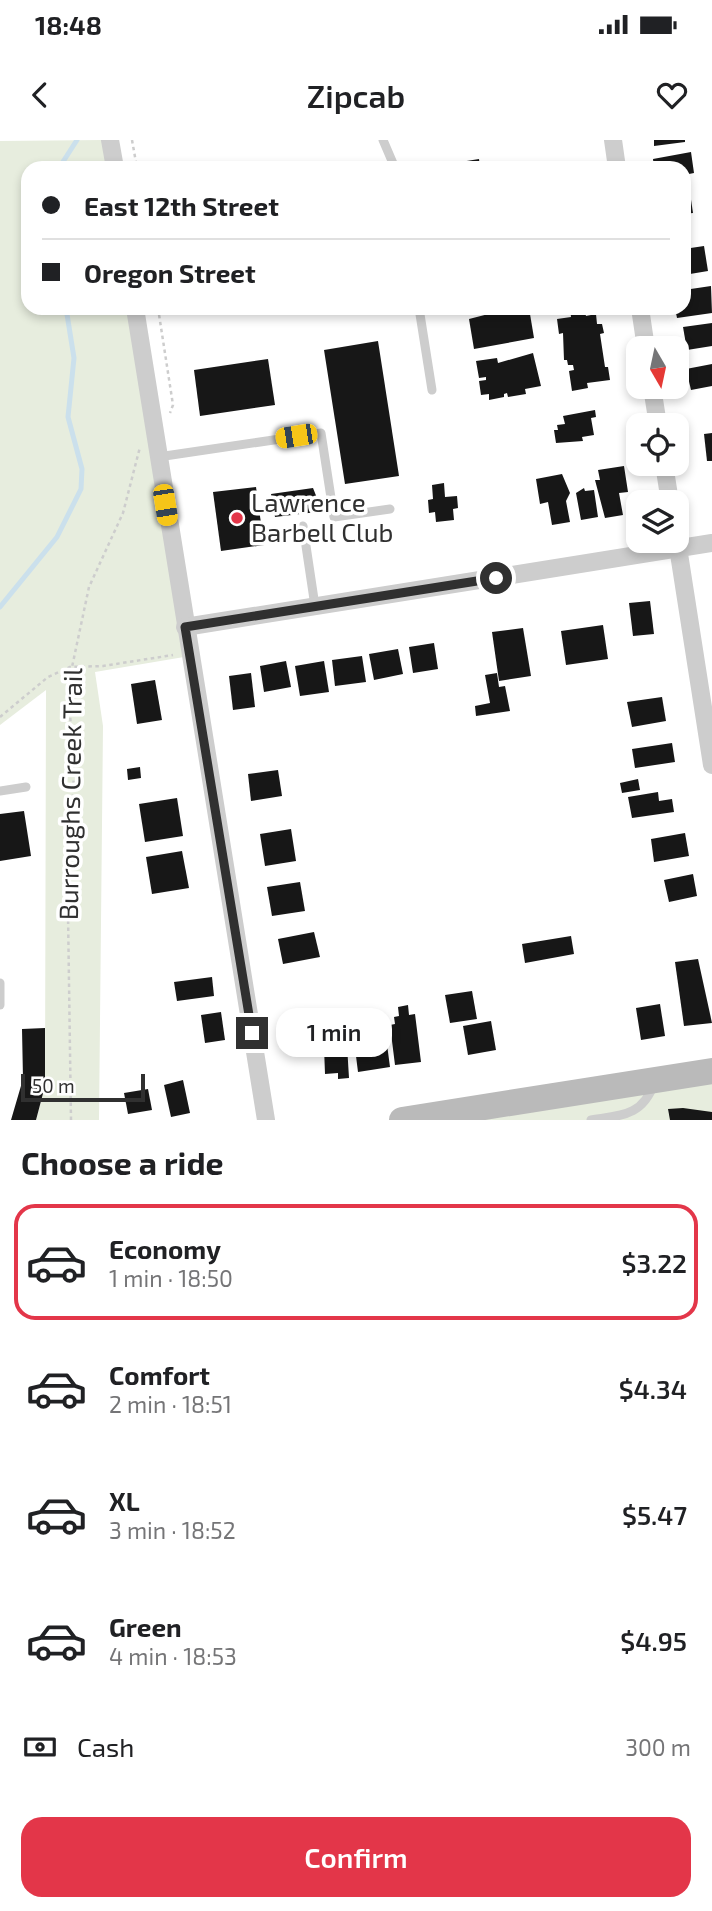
<!DOCTYPE html>
<html lang="en">
<head>
<meta charset="utf-8">
<style>
	:root { --surface:#fff; --page:#f6f6f6; --text:#202124; --muted:#757577; --line:#e0e0e0; --accent:#e33649 }
	body { margin:0; font-family:"Exo 2",sans-serif; background:var(--page); color:var(--text); height:100vh; display:flex; flex-direction:column; font-size:26px; white-space:nowrap }
	* { box-sizing:border-box; margin:0 }
	p { font-size:23px; color:var(--muted) }
	.icon { flex:none; width:38px; height:38px; fill:none; stroke:currentColor; stroke-width:2; stroke-linecap:round; stroke-linejoin:round }
	.map { position:relative; height:980px; overflow:hidden }
	.drawer { display:flex; flex-direction:column; background:var(--surface); flex:1 }
	.drawer>* { flex:none }
	.banner { position:absolute; left:21px; top:21px; width:670px; height:154px; border-radius:21px; box-shadow:0 4px 10px #0003; display:grid; align-content:center; height:154px; padding:0 21px; background:var(--surface) }
	.needle { width:46px; rotate:171deg }
	.controls { position:absolute; left:626px; top:196px; display:grid; gap:14px }
	.controls a { display:grid; place-items:center; width:63px; height:63px; border-radius:14px; background:var(--surface); box-shadow:0 4px 10px #0003; font-size:35px }
	.scale { position:absolute; left:21px; bottom:18px; width:124px; box-sizing:border-box; padding-left:7px; border:4px solid #303030; border-top:0; font-size:19px; line-height:24px; white-space:nowrap; color:#303030; -webkit-text-stroke:5px #fff; paint-order:stroke }
	.end { position:absolute; width:32px; height:32px; margin:-16px; border:9px solid #303030; background:#fff; box-shadow:0 0 0 4px #fff }
	.from { border-radius:50% }
	.bubble { position:absolute; height:49px; border-radius:21px; background:var(--surface); box-shadow:0 4px 10px #0003; font-size:23px; font-weight:600; line-height:49px; text-align:center }
	.car { position:absolute; width:21px; height:42px; margin:-21px -10px; border-radius:9px; box-shadow:0 0 5px 2px #0007; background:linear-gradient(#f5c518 24%,#345 0 40%,#f5c518 0 76%,#345 0 86%,#f5c518 0) }
	.banner b { display:flex; align-items:center; gap:24px; height:66px; font-size:26px }
	.banner b+b { border-top:2px solid var(--line) }
	.banner i { width:18px; height:18px; background:var(--text) }
	ul { padding:0; list-style:none }
	li { display:flex; align-items:center; gap:21px; height:116px; margin:0 14px 10px; padding:0 7px; border:4px solid transparent; border-radius:21px }
	li div { flex:1 }
	li b { display:block; font-size:26px }
	li em { font-style:normal; font-weight:600 }
	li.on { border-color:var(--accent) }
	li>.icon { width:63px; height:63px; stroke-width:1.5 }
	h2 { padding:0 21px; font-size:32px; line-height:84px }
	.pay { display:flex; align-items:center; gap:18px; height:77px; padding:0 21px; font-size:26px }
	.pay p { margin-inline-start:auto }
	.primary-button { display:flex; gap:14px; margin-top:auto; padding:14px 21px }
	.primary-button a { flex:1; height:80px; border-radius:21px; background:var(--accent); color:#fff; font-size:28px; font-weight:600; line-height:80px; text-align:center }
	.status { display:flex; justify-content:space-between; align-items:center; height:49px; padding:0 35px; background:var(--surface); direction:ltr }
	.status svg { height:19px; fill:currentColor }
	header { display:flex; justify-content:space-between; align-items:center; height:91px; padding:0 21px; background:var(--surface); font-size:32px; font-weight:600 }
	.map>svg:first-child { display:block }
</style>
</head>
<body>
<div class="status"><b>18:48</b><svg viewBox="0 0 49 12"><path d="M0 12V9h3v3zM5 12V6h3v6zM10 12V3h3v9zM15 12V0h3v12zM26 1h20v11H26zM47 4h2v5h-2z"/></svg></div>
<header><svg class="icon" aria-label="back" viewBox="0 0 24 24"><path d="M15 5l-7 7 7 7"/></svg>Zipcab<svg class="icon" aria-label="heart" viewBox="0 0 24 24"><path d="M12 20l-8-8c-3-5 5-10 8-4 3-6 11-1 8 4z"/></svg></header>
<div class="map">
<svg width="712" height="980" viewBox="0 0 712 980">
	<rect width="100%" height="100%" fill="#fff"/>
	<!-- green -->
	<g fill="#e7edde">
		<path d="M103 0 107 28H28V168H128L184 517 95 532 103 586 99 980H36L45 946 46 550 0 585V1Z"/>
		<path d="M712 942V980H472Z"/>
	</g>
	<g fill="none" stroke-linecap="round" stroke-linejoin="round">
		<!-- stream -->
		<g stroke="#cbe0ec" stroke-width="5">
			<path d="M59 28 77 0"/>
			<path d="M0 467 57 397 81 349 82 329 68 277 74 218 66 168"/>
		</g>
	</g>
	<!-- building -->
	<g fill="#171717">
		<path d="M654 0H685V2L654 6Z"/>
		<path d="M691 12 694 33 684 35V28H654L653 19Z"/>
		<path d="M479 19 480 28H448V24Z"/>
		<path d="M690 53 693 73 684 74V54Z"/>
		<path d="M704 106 708 131 684 135V109Z"/>
		<path d="M711 146 712 173 677 178 675 168H684V150Z"/>
		<path d="M512 168H529L534 198 474 209 469 179Z"/>
		<path d="M570 168H584L586 176 596 174 597 184H602L604 193 600 194 605 227H608L610 240 587 243 588 248 572 251 569 231 574 230 573 225H568L567 220H564L563 193 559 194 557 179 571 177Z"/>
		<path d="M712 183V206L687 210 683 187Z"/>
		<path d="M378 201 399 336 345 344 324 210Z"/>
		<path d="M533 213 541 246 525 249 526 254 508 257 507 253 504 254V257L489 260V254L481 255 479 241 486 240V237L479 238 476 221 497 218 498 223Z"/>
		<path d="M268 219 275 265 200 276 194 230Z"/>
		<path d="M712 224V246L691 250 686 229Z"/>
		<path d="M595 270 596 277 591 278 594 295 582 297 583 301 556 303 554 290H558L557 285 565 284 563 276Z"/>
		<path d="M712 293V321H707L704 294Z"/>
		<path d="M624 326 628 352 619 353 623 375 605 378 595 340H600L598 330Z"/>
		<path d="M562 334 570 353 566 361 570 382 552 385 548 362 540 364 536 339Z"/>
		<path d="M444 343 445 357 457 356 458 368 453 369 454 380 436 382 435 372 429 373 428 360 433 359 432 345Z"/>
		<path d="M256 347 264 405 221 411 213 352Z"/>
		<path d="M313 348 319 363H315L317 372 275 377 271 354Z"/>
		<path d="M584 348 585 351 594 350 598 377 581 380 576 353Z"/>
		<path d="M650 461 654 494 633 496 629 463Z"/>
		<path d="M603 485 608 519 566 525 561 491Z"/>
		<path d="M523 488 531 536 499 541 492 492Z"/>
		<path d="M434 503 438 529 413 533 409 507Z"/>
		<path d="M398 509 403 534 374 540 369 514Z"/>
		<path d="M362 516 366 542 335 546 332 520Z"/>
		<path d="M286 521 291 547 264 552 260 526Z"/>
		<path d="M324 521 329 552 300 556 295 526Z"/>
		<path d="M251 533 255 567 233 570 229 536Z"/>
		<path d="M497 533 499 547 505 546 510 571 476 576 475 566 490 563 485 535Z"/>
		<path d="M155 540 162 580 137 584 131 544Z"/>
		<path d="M662 557 666 581 632 587 627 562Z"/>
		<path d="M672 603 675 622 635 628 632 609Z"/>
		<path d="M140 627 141 638 128 640 127 629Z"/>
		<path d="M278 630 282 656 251 661 248 634Z"/>
		<path d="M638 639 640 650 622 653 620 643Z"/>
		<path d="M658 652 659 661 672 659 674 672 632 678 628 657Z"/>
		<path d="M177 658 183 696 145 702 139 664Z"/>
		<path d="M24 671 31 716 0 721V674Z"/>
		<path d="M291 689 296 721 265 726 260 694Z"/>
		<path d="M685 693 689 716 654 722 651 699Z"/>
		<path d="M182 711 189 748 152 754 146 717Z"/>
		<path d="M693 734 697 756 669 762 664 740Z"/>
		<path d="M300 742 305 771 272 776 267 747Z"/>
		<path d="M314 792 320 817 283 824 278 799Z"/>
		<path d="M571 796 574 814 525 823 522 804Z"/>
		<path d="M698 819 712 883 684 886 675 822Z"/>
		<path d="M212 837 214 856 177 861 174 842Z"/>
		<path d="M472 851 477 879 450 883 445 855Z"/>
		<path d="M660 864 665 896 641 900 636 868Z"/>
		<path d="M408 865 409 875 415 874 421 922 395 925 390 885 395 884 394 877 399 876 398 867Z"/>
		<path d="M221 872 225 900 205 903 201 875Z"/>
		<path d="M325 879 328 899 313 901 310 881Z"/>
		<path d="M491 881 496 910 468 915 463 886Z"/>
		<path d="M45 888V946L36 980H11L23 939 22 889Z"/>
		<path d="M386 897 390 927 358 932 355 908 368 906 367 900Z"/>
		<path d="M347 905 349 938 338 939V933L325 934 324 907Z"/>
		<path d="M183 940 190 973 171 977 164 945Z"/>
		<path d="M148 949 152 970 128 974 124 953Z"/>
		<path d="M683 968 712 972V980H670L668 969Z"/>
	</g>
	<g fill="none" stroke-linecap="round" stroke-linejoin="round">
		<!-- path -->
		<g stroke="#cdcdcd" stroke-width="2.5" stroke-dasharray="3.5 3.5" stroke-linecap="butt">
			<path d="M132 0 137 28"/>
			<path d="M158 168 173 265 170 273"/>
			<path d="M0 577 48 537 70 527 103 526 173 515"/>
			<path d="M71 980 68 773 74 630 68 546 89 447 123 373 140 307"/>
		</g>
		<!-- service -->
		<g stroke="#cdcdcd" stroke-width="9">
			<path d="M383 0 395 28"/>
			<path d="M419 168 432 250"/>
			<path d="M158 317 321 293 334 377 390 369"/>
			<path d="M303 386 315 466"/>
			<path d="M0 651 26 647"/>
			<path d="M0 843V865"/>
			<path d="M591 980C622 975 642 976 654 944"/>
		</g>
		<!-- minor -->
		<g stroke="#cdcdcd" stroke-width="18">
			<path d="M110 0 115 28"/>
			<path d="M613 0 617 28"/>
			<path d="M135 168 266 980"/>
			<path d="M640 168 646 208"/>
			<path d="M652 247 658 285"/>
			<path d="M664 324 670 362"/>
			<path d="M677 401 712 625"/>
			<path d="M185 487 712 403"/>
		</g>
		<!-- secondary -->
		<path stroke="#bababa" stroke-width="26" d="M402 980 712 931"/>
	</g>
	<g fill="none" stroke-linecap="round" stroke-linejoin="round">
		<!-- route -->
		<path stroke="#303030" stroke-width="9" d="M252 893 185 487 496 438"/>
	</g>
	<!-- markers -->
	<circle fill="#e33649" stroke="#fff" stroke-width="2.5" cx="237" cy="378" r="7"/>
	<g text-anchor="middle" stroke-width="7" stroke-linejoin="round" paint-order="stroke">
		<!-- poi labels -->
		<g font-size="26" fill="#303030" stroke="#fff" text-anchor="start">
			<text x="251" y="372">Lawrence<tspan x="251" dy="30">Barbell Club</tspan></text>
		</g>
		<!-- street labels -->
		<g font-size="26" fill="#303030" stroke="#fff">
			<text transform="translate(71 654) rotate(-89)" y="9">Burroughs Creek Trail</text>
		</g>
	</g>
</svg>
<div class="controls">
<a><svg class="needle" viewBox="-14 -14 28 28"><path d="M0-13l5 13h-10z" fill="#e53935"/><path d="M0 13l5-13h-10z" fill="#757577"/></svg></a>
<a><svg class="icon" aria-label="locate" viewBox="0 0 24 24"><circle cx="12" cy="12" r="6"/><path d="M12 2v4M12 18v4M2 12h4M18 12h4"/></svg></a>
<a><svg class="icon" aria-label="layers" viewBox="0 0 24 24"><path d="M12 4l9 5-9 5-9-5zM3 14l9 5 9-5"/></svg></a>
</div>
<div class="scale">50 m</div>
<i class="end from" style="left:496px;top:438px"></i>
<i class="end" style="left:252px;top:893px"></i>
<div class="bubble" style="left:276px;top:868px;width:116px">1 min</div>
<i class="car" style="left:296px;top:296px;rotate:261deg"></i>
<i class="car" style="left:165px;top:365px;rotate:171deg"></i>
<div class="banner">
<b><i class="from"></i>East 12th Street</b>
<b><i></i>Oregon Street</b>
</div>
</div>
<section class="drawer">
<h2>Choose a ride</h2>
<ul>
<li class="on"><svg class="icon" aria-label="car" viewBox="0 0 24 24"><path d="M5 17H2v-5l4-1 3-4h7l3 4 3 1v5h-3M9 17h6M6 11h13"/><circle cx="7" cy="17" r="2"/><circle cx="17" cy="17" r="2"/></svg><div><b>Economy</b><p>1 min · 18:50</p></div><em>$3.22</em></li>
<li><svg class="icon" aria-label="car" viewBox="0 0 24 24"><path d="M5 17H2v-5l4-1 3-4h7l3 4 3 1v5h-3M9 17h6M6 11h13"/><circle cx="7" cy="17" r="2"/><circle cx="17" cy="17" r="2"/></svg><div><b>Comfort</b><p>2 min · 18:51</p></div><em>$4.34</em></li>
<li><svg class="icon" aria-label="car" viewBox="0 0 24 24"><path d="M5 17H2v-5l4-1 3-4h7l3 4 3 1v5h-3M9 17h6M6 11h13"/><circle cx="7" cy="17" r="2"/><circle cx="17" cy="17" r="2"/></svg><div><b>XL</b><p>3 min · 18:52</p></div><em>$5.47</em></li>
<li><svg class="icon" aria-label="car" viewBox="0 0 24 24"><path d="M5 17H2v-5l4-1 3-4h7l3 4 3 1v5h-3M9 17h6M6 11h13"/><circle cx="7" cy="17" r="2"/><circle cx="17" cy="17" r="2"/></svg><div><b>Green</b><p>4 min · 18:53</p></div><em>$4.95</em></li>
</ul>
<div class="pay"><svg class="icon" aria-label="cash" viewBox="0 0 24 24"><path d="M3 7h18v10H3z"/><circle cx="12" cy="12" r="2"/></svg>Cash<p>300 m</p></div>
<div class="primary-button"><a>Confirm</a></div>
</section>
</body>
</html>
